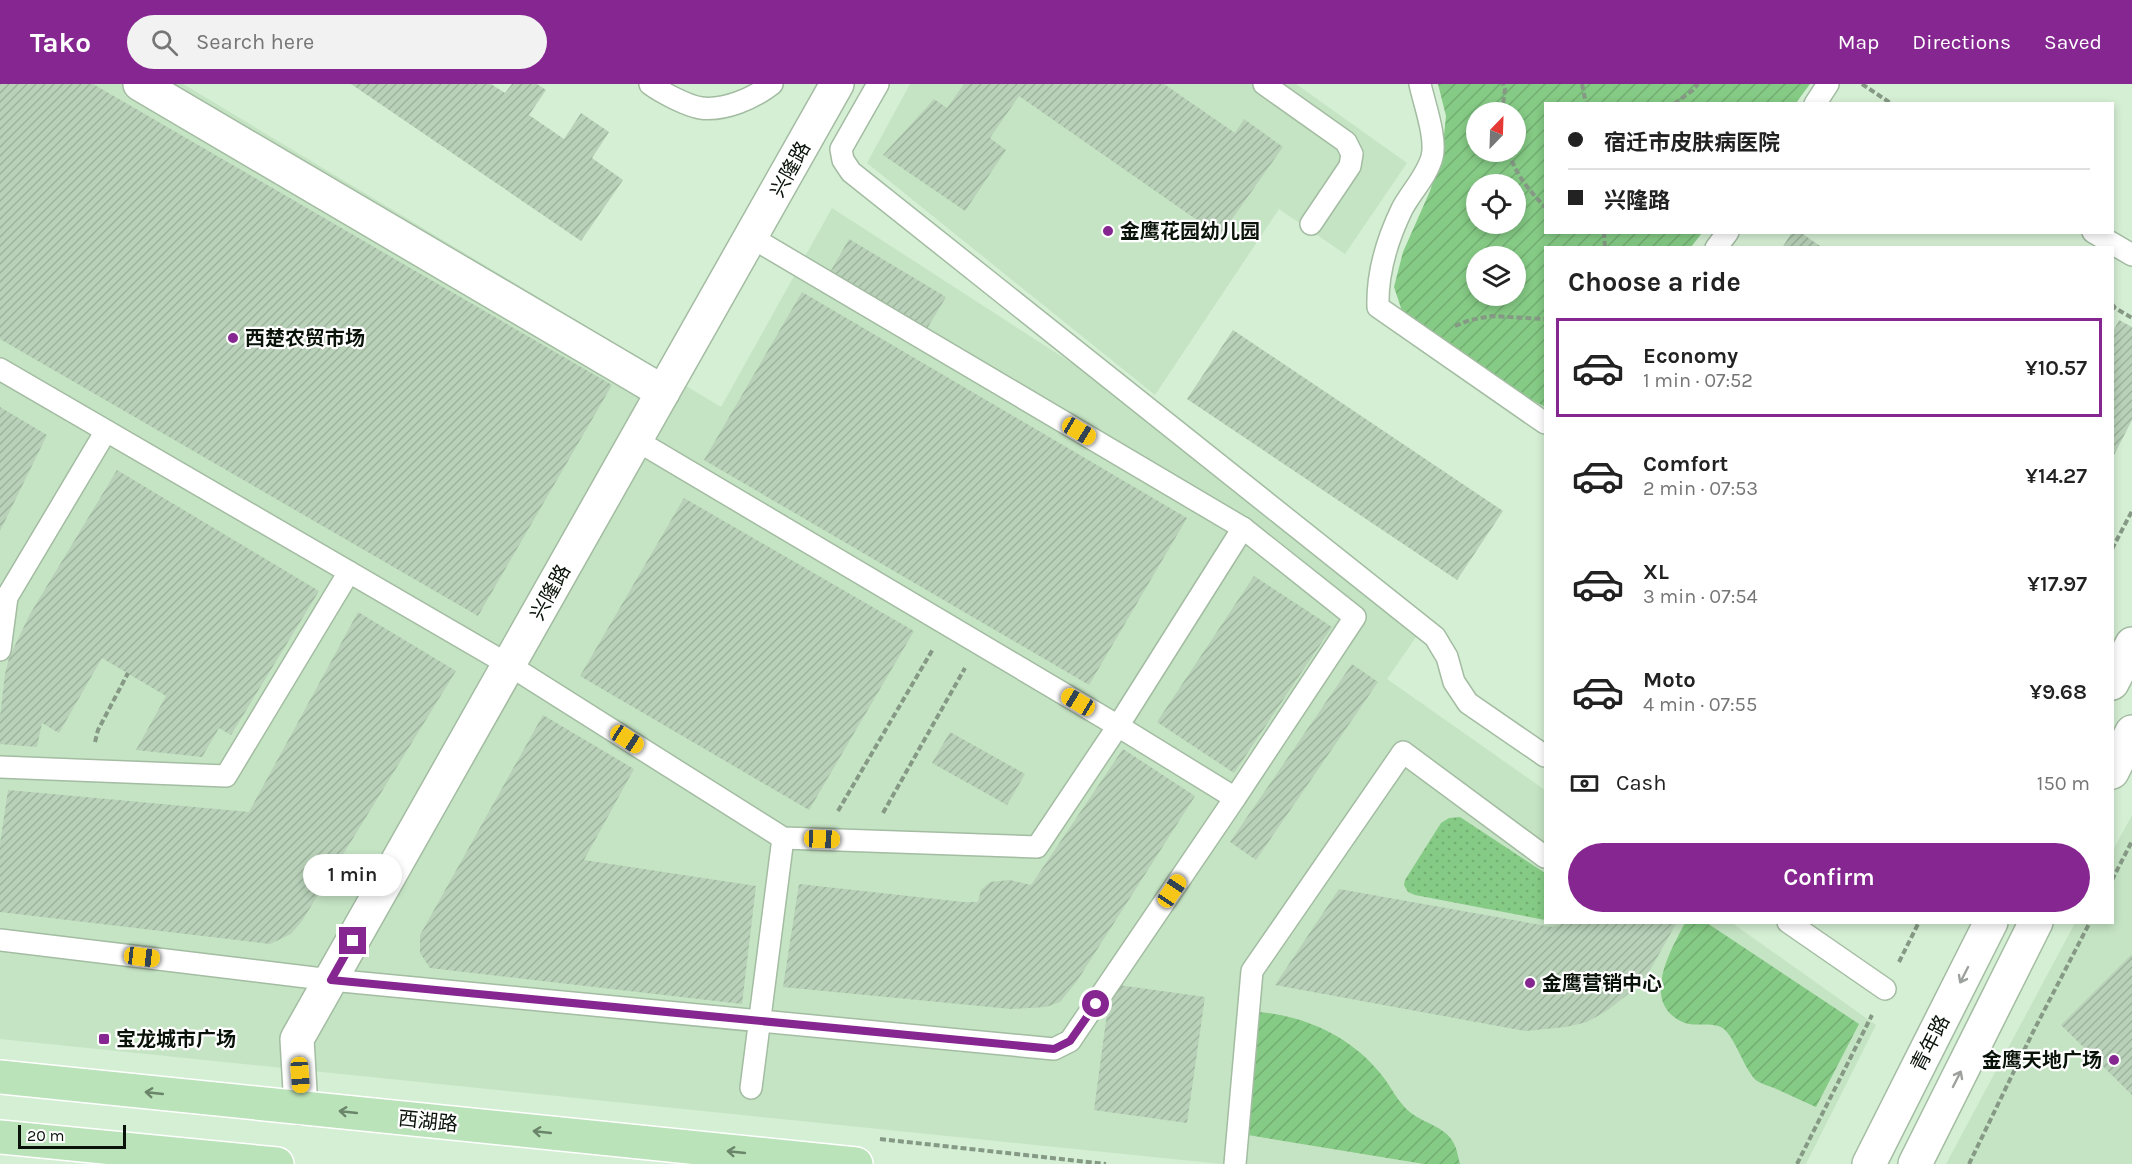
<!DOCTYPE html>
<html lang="en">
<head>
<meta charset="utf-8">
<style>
	:root { --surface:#fff; --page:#f2f2f2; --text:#222; --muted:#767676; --line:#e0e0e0; --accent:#862690 }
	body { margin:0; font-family:Karla,"Noto Sans SC",sans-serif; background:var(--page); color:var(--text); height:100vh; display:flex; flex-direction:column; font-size:22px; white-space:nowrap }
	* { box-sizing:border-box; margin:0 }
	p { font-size:20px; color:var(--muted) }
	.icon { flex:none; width:33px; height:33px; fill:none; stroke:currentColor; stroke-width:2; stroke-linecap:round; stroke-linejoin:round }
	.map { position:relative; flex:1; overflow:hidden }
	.sheet { position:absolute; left:1544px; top:162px; width:570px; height:678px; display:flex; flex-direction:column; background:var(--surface); border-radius:0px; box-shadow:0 3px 9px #0003 }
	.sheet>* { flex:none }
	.banner { position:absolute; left:1544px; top:18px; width:570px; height:132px; border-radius:0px; box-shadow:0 3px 9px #0003; display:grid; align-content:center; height:132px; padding:0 24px; background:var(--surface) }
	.needle { width:39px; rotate:23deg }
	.fabs { position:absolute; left:1466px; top:18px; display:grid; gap:12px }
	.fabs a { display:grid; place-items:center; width:60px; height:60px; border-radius:50%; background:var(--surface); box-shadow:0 3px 9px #0003; font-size:30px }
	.scale { position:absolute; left:18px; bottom:15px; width:108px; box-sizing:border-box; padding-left:6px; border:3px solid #0a130a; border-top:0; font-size:16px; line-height:21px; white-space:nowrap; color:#0a130a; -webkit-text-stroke:4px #fff; paint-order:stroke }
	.end { position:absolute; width:27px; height:27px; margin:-14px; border:8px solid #862690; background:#fff; box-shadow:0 0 0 3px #fff }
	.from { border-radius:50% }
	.bubble { position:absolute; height:42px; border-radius:21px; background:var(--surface); box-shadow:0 3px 9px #0003; font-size:20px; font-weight:600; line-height:42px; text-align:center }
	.car { position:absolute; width:18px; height:36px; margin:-18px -9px; border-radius:8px; box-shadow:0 0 4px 2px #0007; background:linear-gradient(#f5c518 24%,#345 0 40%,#f5c518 0 76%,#345 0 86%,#f5c518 0) }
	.banner b { display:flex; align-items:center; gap:21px; height:57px; font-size:22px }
	.banner b+b { border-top:2px solid var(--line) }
	.banner i { width:15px; height:15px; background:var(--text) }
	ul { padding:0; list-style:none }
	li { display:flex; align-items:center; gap:18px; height:99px; margin:0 12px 9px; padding:0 12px; border:3px solid transparent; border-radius:0px }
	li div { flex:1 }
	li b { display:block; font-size:22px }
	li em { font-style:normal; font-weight:600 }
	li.current { border-color:var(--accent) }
	li>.icon { width:54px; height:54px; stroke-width:1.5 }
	h2 { padding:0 24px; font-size:27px; line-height:72px }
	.pay { display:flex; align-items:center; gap:15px; height:66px; padding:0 24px; font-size:22px }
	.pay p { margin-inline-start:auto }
	.action { display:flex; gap:12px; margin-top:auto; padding:12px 24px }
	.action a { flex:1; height:69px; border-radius:36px; background:var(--accent); color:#fff; font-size:24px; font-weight:600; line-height:69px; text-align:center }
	header { display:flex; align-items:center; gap:36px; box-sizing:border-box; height:84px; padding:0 30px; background:var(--accent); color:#fff }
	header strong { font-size:28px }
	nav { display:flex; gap:33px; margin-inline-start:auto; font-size:21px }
	.search { width:420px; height:54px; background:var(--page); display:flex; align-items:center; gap:15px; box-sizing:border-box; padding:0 21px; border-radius:33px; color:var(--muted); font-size:22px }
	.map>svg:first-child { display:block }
</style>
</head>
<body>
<header>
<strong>Tako</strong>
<div class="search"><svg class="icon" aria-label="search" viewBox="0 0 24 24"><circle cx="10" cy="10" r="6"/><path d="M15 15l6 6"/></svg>Search here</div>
<nav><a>Map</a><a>Directions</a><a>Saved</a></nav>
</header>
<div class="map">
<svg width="2132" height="1080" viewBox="0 0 2132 1080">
	<defs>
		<pattern id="grass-dots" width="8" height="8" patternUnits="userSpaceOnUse" patternTransform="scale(1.5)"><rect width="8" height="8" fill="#85ca85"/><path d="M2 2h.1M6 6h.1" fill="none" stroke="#72ad72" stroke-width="1.8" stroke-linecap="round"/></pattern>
		<pattern id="garden-furrows" width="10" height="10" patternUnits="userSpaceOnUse" patternTransform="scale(1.5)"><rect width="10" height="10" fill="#85ca85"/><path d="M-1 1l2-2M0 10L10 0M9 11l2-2" fill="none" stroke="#72ad72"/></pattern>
		<pattern id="building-hatch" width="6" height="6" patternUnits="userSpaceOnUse" patternTransform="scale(1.5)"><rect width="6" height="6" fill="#b8d1b8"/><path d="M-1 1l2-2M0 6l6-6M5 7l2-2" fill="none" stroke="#9db39d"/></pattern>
	</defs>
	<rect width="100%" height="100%" fill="#d5efd4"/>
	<!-- built -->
	<g fill="#c5e4c4">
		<path d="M0 0H183L721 323 832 124 1112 305 1416 553 1387 595 1545 706V838L1732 839 1876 941 1806 1080H1222L0 955Z"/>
		<path d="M910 0H1296L1407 79 1345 170 1279 125 1155 311 867 79Z"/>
		<path d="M2132 731V1080H1946L2075 839 2112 838V768Z"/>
	</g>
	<!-- grass -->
	<path fill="url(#grass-dots)" d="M1460 733 1545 789V836L1415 811 1408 808 1404 801 1405 796 1441 739 1449 734Z"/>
	<!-- garden -->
	<g fill="url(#garden-furrows)" fill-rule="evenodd">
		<path d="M1438 0H1810L1796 19 1545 20V148L1702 149 1691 163 1545 164V323L1530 315 1402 227 1394 203 1403 168 1430 107 1442 70 1446 32ZM1476 28H1515V68H1476ZM1476 100H1515V140H1476ZM1476 172H1515V212H1476Z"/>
		<path d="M1685 839H1707L1859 940 1816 1023C1802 1017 1788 1010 1774 1004 1769 1002 1762 1000 1757 997 1745 987 1737 958 1725 946 1715 937 1698 943 1685 939 1639 921 1670 867 1685 839Z"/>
		<path d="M1259 928C1305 932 1350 952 1380 989 1391 1002 1398 1019 1411 1029 1424 1039 1445 1043 1453 1058 1457 1064 1458 1073 1460 1080H1424L1248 1051Z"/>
	</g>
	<!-- building -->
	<g fill="url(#building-hatch)">
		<path d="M0 0H93L612 301 478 532 0 255Z"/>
		<path d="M351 0H491L505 9 512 0H537L546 6 529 31 564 55 581 29 609 48 592 74 623 96 581 157Z"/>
		<path d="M964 0H1164L1235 49 1244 35 1283 63 1220 152 1019 12 990 54 1006 66 965 127 883 71 934 15 947 24Z"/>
		<path d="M1792 148H1800L1823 164H1782Z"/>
		<path d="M849 155 946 213 925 248 829 190Z"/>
		<path d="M802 208 1187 434 1089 601 704 376Z"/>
		<path d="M2119 236 2132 243V336L2112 375V250Z"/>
		<path d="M1233 246 1503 427 1457 496 1187 315Z"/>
		<path d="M0 323 47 351 0 447Z"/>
		<path d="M117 386 319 507 231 651 219 644 202 673 136 666 166 612 102 574 59 649 42 639 37 663 0 660V633L5 590 9 574 30 530Z"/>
		<path d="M684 414 914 547 809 726 580 592Z"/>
		<path d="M1254 492 1332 543 1234 689 1157 638Z"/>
		<path d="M358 528 456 587 302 837 291 850 270 860 0 828V760L8 706 249 728Z"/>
		<path d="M1352 580 1378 598 1256 776 1230 758Z"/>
		<path d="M543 631 634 685 584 776 756 802 742 920 430 884 420 869V851Z"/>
		<path d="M950 648 1025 690 1007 721 932 679Z"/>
		<path d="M1123 665 1195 712 1077 897 1060 918 1046 923 1011 925 783 903 799 800 963 818H978L981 806 990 798 1010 796 1031 801Z"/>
		<path d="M1339 805 1552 843 1560 841 1562 838H1677L1650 886 1633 906 1608 926 1587 938 1566 943 1525 947 1275 901Z"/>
		<path d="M2132 870V1011L2061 941Z"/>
		<path d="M1111 900 1205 913 1187 1039 1094 1026Z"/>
	</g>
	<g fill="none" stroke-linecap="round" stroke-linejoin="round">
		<!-- service casing -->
		<g stroke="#a3bca2" stroke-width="24">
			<g id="service">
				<path d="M650 0C661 8 687 22 701 24 725 27 754 14 772 0"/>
				<path d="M878 0 841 65 843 76 851 88 1435 553 1447 573 1454 598 1468 619 1545 672"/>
				<path d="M1264 0 1346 58 1352 70 1350 82 1311 140"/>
				<path d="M1420 0C1424 19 1437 54 1432 73 1427 92 1411 108 1402 125 1388 154 1377 190 1378 223L1545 339"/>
				<path d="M1815 20 1828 0"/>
				<path d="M2093 148 2132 171"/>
				<path d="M751 153 1243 444"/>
				<path d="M1716 164 1728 148"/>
				<path d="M0 285 509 581 783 754 1037 763 1118 642 1243 444 1355 533 1235 714"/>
				<path d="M0 566 7 513 106 347"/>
				<path d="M0 683 226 692 349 488"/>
				<path d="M1788 838 1885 905"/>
				<path d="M0 856 331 896 1054 965 1070 957 1235 714 1118 642 636 356"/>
				<path d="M751 1004 783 754"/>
				<path d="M1235 1080 1252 887 1403 668 1545 773"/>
			</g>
		</g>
		<!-- minor casing -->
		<g stroke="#a3bca2" stroke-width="36">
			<g id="minor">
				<path d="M140 0 663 308"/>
				<path d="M301 1024 297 955 837 0"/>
			</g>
		</g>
		<!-- tertiary casing -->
		<g stroke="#a3bca2" stroke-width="36">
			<g id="tertiary">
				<path d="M2112 599 2132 560"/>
				<path d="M2112 688 2132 648"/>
				<path d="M1869 1080 1991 838"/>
				<path d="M1915 1080 2036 838"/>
			</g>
		</g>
		<!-- primary casing -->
		<g stroke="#fff" stroke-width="36">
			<g id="primary">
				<path d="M0 993 856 1080"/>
				<path d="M0 1053 277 1080"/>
			</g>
		</g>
		<!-- path -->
		<g stroke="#859985" stroke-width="4" stroke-dasharray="6 3" stroke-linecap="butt">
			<path d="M1582 0 1586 20"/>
			<path d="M1862 0 1892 20"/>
			<path d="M1674 20 1693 6 1698 0"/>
			<path d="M1502 28 1505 5 1503 0"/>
			<path d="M1509 68C1515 90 1529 106 1545 123"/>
			<path d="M1604 148 1605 164"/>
			<path d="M2112 220 2115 224 2132 234"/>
			<path d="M1455 242 1470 236 1492 232 1545 235"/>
			<path d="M2112 465 2132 427"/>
			<path d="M95 658 98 646 128 589"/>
			<path d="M838 727 933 565"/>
			<path d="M883 729 965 584"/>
			<path d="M2112 796 2132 757"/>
			<path d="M1899 878 1919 838"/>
			<path d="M880 1055 1106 1080"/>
			<path d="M1797 1080 1872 931"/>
			<path d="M1969 1080 2033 948 2090 838"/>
		</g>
		<!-- service -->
		<use href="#service" stroke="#fff" stroke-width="21"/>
		<!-- minor -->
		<use href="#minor" stroke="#fff" stroke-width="33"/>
		<!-- tertiary -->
		<use href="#tertiary" stroke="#fff" stroke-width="33"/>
		<!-- primary -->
		<use href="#primary" stroke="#bae3b9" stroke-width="33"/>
	</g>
	<!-- one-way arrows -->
	<defs><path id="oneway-shaft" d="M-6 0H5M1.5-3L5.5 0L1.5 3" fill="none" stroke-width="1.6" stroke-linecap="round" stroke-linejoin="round" transform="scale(1.5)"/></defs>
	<g stroke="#9da19d">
		<use href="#oneway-shaft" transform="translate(1964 891) rotate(117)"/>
		<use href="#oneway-shaft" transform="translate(1957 995) rotate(-63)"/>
	</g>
	<g stroke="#6b856a">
		<use href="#oneway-shaft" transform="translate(154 1009) rotate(-174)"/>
		<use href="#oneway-shaft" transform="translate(348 1028) rotate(-174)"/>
		<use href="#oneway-shaft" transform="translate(542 1048) rotate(-174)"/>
		<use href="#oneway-shaft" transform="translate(736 1068) rotate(-174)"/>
	</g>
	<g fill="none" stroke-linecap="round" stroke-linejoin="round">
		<!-- route -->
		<path stroke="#862690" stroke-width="8" d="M353 857 331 896 1054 965 1070 957 1096 920"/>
	</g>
	<!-- markers -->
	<g fill="#862690" stroke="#fff" stroke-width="2">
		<circle cx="1108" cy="147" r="6"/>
		<circle cx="233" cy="254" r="6"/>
		<circle cx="1530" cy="899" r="6"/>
		<rect x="98" y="949" width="12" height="12" rx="3"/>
		<circle cx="2114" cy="976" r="6"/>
	</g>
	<g text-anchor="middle" stroke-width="4.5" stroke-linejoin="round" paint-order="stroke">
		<!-- street labels -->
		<g font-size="20" fill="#0a130a" stroke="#fff">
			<text transform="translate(790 85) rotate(-61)" y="7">兴隆路</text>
			<text transform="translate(550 508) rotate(-61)" y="7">兴隆路</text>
			<text transform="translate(1930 959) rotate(-63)" y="7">青年路</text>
			<text transform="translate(428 1037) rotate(6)" y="7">西湖路</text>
		</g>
		<!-- poi labels -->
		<g font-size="20" font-weight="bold" fill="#0a130a" stroke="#fff" text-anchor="start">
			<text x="1120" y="154">金鹰花园幼儿园</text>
			<text x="245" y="261">西楚农贸市场</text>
			<text x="1542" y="906">金鹰营销中心</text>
			<text x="116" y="962">宝龙城市广场</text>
			<text x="2102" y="983" text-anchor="end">金鹰天地广场</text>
		</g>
	</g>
</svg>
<div class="fabs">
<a><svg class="needle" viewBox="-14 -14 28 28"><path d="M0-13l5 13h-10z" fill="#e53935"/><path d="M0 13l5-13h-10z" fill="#767676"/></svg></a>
<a><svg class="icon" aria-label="locate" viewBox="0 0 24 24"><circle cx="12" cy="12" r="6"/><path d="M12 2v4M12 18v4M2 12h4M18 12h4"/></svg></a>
<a><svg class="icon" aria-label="layers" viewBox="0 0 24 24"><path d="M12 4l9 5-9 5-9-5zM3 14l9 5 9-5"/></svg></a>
</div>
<div class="scale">20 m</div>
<i class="end from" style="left:1096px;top:920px"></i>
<i class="end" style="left:353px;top:857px"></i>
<div class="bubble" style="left:303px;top:770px;width:99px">1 min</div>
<i class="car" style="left:1079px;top:347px;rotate:121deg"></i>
<i class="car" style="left:1078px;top:618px;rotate:301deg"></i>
<i class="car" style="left:627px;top:655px;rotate:123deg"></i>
<i class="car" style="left:822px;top:755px;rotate:92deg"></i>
<i class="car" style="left:1172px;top:807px;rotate:34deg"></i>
<i class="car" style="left:142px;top:873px;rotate:97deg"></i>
<i class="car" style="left:300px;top:991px;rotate:176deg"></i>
<div class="banner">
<b><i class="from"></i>宿迁市皮肤病医院</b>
<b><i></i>兴隆路</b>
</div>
<section class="sheet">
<h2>Choose a ride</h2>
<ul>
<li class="current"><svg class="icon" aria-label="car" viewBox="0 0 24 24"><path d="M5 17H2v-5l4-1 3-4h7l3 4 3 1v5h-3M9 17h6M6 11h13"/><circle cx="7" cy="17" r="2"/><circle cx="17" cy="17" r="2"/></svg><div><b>Economy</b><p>1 min · 07:52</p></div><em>¥10.57</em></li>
<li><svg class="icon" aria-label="car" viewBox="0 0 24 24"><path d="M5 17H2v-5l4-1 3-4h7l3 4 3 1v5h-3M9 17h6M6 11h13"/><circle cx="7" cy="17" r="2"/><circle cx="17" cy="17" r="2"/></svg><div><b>Comfort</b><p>2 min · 07:53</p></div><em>¥14.27</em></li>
<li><svg class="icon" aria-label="car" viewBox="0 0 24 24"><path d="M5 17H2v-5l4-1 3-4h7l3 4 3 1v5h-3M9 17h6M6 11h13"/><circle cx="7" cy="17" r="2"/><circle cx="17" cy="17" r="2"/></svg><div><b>XL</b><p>3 min · 07:54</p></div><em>¥17.97</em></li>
<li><svg class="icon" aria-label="car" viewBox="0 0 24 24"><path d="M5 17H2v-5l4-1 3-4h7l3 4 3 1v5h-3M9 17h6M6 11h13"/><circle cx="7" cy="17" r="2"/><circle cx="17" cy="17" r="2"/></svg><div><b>Moto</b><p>4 min · 07:55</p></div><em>¥9.68</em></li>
</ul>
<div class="pay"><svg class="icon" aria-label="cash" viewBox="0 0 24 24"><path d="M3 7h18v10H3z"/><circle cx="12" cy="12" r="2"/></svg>Cash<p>150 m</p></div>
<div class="action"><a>Confirm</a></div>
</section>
</div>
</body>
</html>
